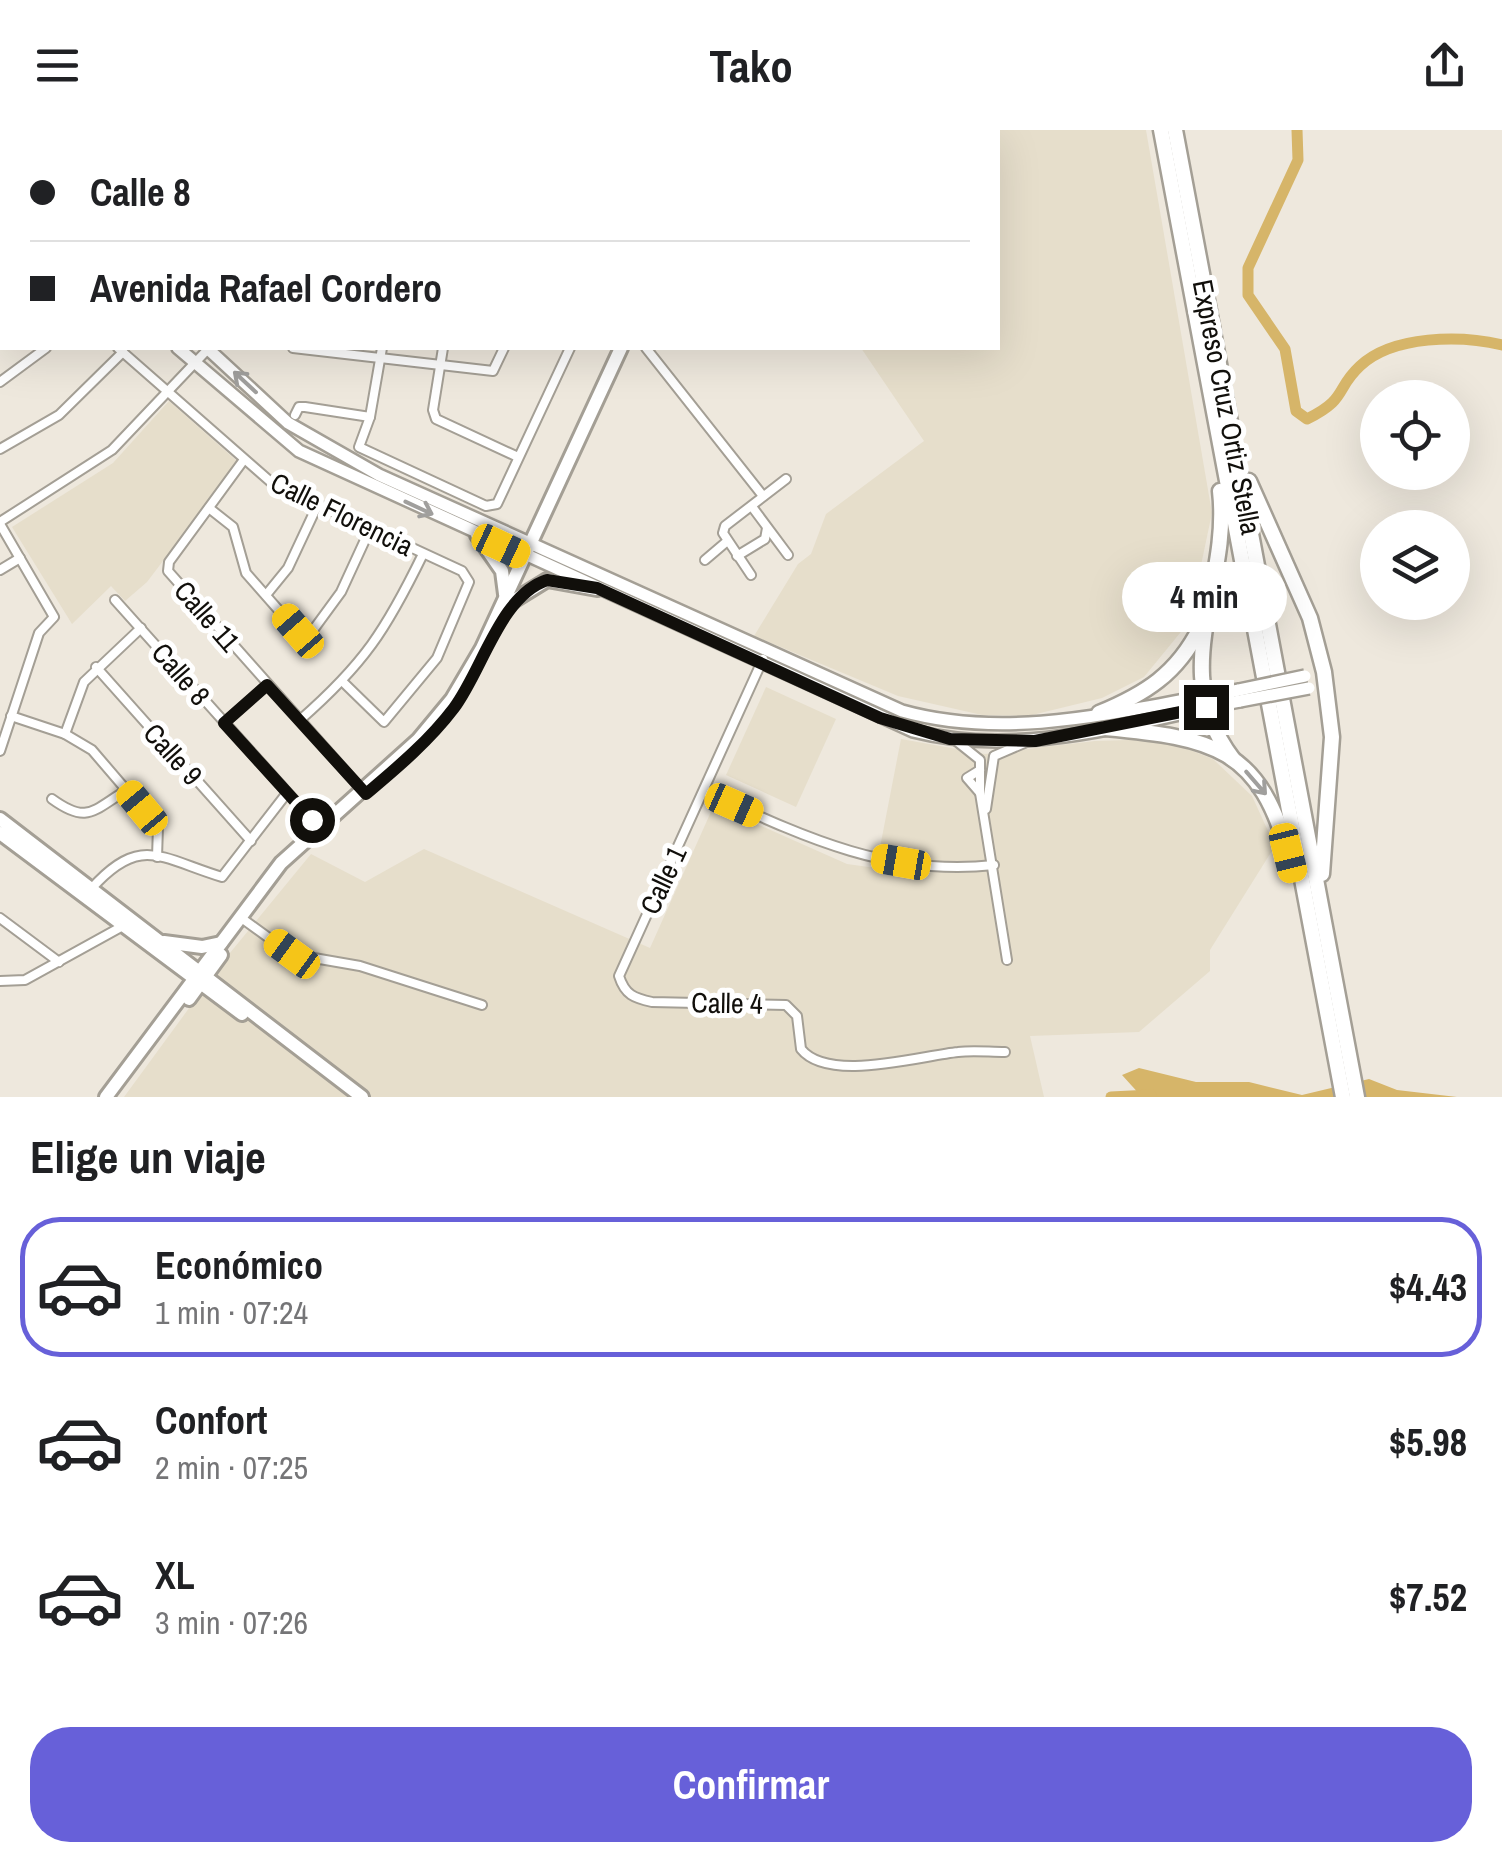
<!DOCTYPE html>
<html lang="es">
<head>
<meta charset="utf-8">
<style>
	:root { --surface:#fff; --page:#f6f6f6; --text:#202124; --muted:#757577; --line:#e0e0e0; --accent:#6760d9 }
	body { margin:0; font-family:"Archivo Narrow",sans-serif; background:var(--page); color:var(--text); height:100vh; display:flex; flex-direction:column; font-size:38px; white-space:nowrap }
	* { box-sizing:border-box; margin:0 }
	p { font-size:32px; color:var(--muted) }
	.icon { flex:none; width:55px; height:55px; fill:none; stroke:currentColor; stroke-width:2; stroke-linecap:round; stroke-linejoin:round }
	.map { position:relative; height:967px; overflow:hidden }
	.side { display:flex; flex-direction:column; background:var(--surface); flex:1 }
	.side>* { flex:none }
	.top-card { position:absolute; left:0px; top:0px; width:1000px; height:220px; box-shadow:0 10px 40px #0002; display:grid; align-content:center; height:220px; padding:0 30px; background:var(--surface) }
	.controls { position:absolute; left:1360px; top:250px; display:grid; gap:20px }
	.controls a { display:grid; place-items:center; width:110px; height:110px; border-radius:50%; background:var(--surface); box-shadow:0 10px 40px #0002; font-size:50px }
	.end { position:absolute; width:45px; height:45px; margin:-22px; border:12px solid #110f0b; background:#fff; box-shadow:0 0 0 5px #fff }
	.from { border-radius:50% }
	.bubble { position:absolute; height:70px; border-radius:35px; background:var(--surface); box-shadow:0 10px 40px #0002; font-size:32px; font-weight:700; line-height:70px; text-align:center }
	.car { position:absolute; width:30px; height:60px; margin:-30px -15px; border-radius:12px; box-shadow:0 0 8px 2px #0007; background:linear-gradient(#f5c518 24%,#345 0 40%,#f5c518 0 76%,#345 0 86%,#f5c518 0) }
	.top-card b { display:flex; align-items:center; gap:35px; height:95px; font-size:38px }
	.top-card b+b { border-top:2px solid var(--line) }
	.top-card i { width:25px; height:25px; background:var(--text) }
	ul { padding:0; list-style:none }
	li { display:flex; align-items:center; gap:30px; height:140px; margin:0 20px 15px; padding:0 10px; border:5px solid transparent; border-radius:40px }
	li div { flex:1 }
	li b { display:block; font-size:38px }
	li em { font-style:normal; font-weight:700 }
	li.current { border-color:var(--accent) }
	li>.icon { width:90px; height:90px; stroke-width:1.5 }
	h2 { padding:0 30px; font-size:45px; line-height:120px }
	.cta { display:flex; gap:20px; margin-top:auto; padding:20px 30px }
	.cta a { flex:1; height:115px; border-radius:40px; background:var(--accent); color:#fff; font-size:40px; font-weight:700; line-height:115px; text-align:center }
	header { display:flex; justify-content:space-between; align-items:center; height:130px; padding:0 30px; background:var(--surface); font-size:45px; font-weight:700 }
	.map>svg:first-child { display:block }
</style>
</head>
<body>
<header><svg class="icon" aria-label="menu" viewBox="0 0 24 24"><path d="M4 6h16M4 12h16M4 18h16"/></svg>Tako<svg class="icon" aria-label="share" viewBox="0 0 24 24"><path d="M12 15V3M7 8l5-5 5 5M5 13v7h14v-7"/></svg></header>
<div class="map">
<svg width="1502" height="967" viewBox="0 0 1502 967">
	<rect width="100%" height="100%" fill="#eee8dd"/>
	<!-- built -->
	<g fill="#e6decb">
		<path d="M687 0H1146L1212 383 1189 492 1144 547 1102 568 1028 586 982 585 898 566 754 506 798 434 811 424 826 384 924 311 861 218H998V2Z"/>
		<path d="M169 271 238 332 147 452 125 471 111 456 72 494 12 397 113 333Z"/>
		<path d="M766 557 836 589 796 677 726 645Z"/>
		<path d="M901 609 985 624 1095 611 1162 609 1213 629 1252 666 1275 716 1210 820V841L1139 902 1030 906 1044 967H124L225 829 311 724 365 752 424 719 650 818 714 675 847 734 876 738Z"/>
	</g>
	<!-- water -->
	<path fill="#d6b569" d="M1139 938 1196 952H1249L1302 965 1369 949 1397 960 1457 967H1142L1122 945Z"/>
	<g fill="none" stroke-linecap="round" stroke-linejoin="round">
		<!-- river -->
		<g stroke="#d6b569" stroke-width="11">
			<path d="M1297 0 1298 30 1248 138V165L1285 219 1296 281 1307 289C1348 269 1335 259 1360 236 1393 205 1461 205 1502 215"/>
			<path d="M1111 967 1151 965"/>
		</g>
		<!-- street casing -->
		<g stroke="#a49f95" stroke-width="12">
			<g id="street">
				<path d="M17 0 21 2"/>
				<path d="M260 0 261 2"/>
				<path d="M74 2 75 0"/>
				<path d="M139 2 140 0"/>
				<path d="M203 2 204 0"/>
				<path d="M338 2 339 0"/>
				<path d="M399 2V0"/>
				<path d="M458 2V0"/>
				<path d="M517 2V0"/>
				<path d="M576 2V0"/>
				<path d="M635 2V0"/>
				<path d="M0 111 2 114"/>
				<path d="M0 178 2 176"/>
				<path d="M118 218 272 353 462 441 469 452 437 528 384 592 343 552"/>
				<path d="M293 218 493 241 504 218"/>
				<path d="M382 218 370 287 359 317 486 376 497 374 570 218"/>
				<path d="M443 218 433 280 436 289 518 327"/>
				<path d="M646 218 763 366"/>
				<path d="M0 252 46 218"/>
				<path d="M295 285 299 277H305L370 287"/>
				<path d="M0 319 59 285 123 222"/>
				<path d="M243 331 169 432 168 441 363 661"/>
				<path d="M209 378 233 397 246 443 297 501 311 503 341 462 370 399"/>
				<path d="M753 378 788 425"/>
				<path d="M0 392 112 320 209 218"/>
				<path d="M0 394 54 487 39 503 0 621"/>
				<path d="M737 426 765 409 767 398"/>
				<path d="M705 430 725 413"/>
				<path d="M0 440 20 428"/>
				<path d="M751 445 723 403 725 396 786 349"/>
				<path d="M266 465 288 438 318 374"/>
				<path d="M115 470 312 690"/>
				<path d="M763 529 619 846C625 865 634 868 652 872L786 875 797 886 801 919C828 953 919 926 958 922 973 920 989 922 1005 922"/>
				<path d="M96 537 251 711"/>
				<path d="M11 586 65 604 92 620 158 697 157 727"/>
				<path d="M300 590C364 534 386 500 423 424"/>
				<path d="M224 593 267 555"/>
				<path d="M65 604 84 552 141 498"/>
				<path d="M955 610 980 630V663L1007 830"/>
				<path d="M980 640 967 648 980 663"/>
				<path d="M704 661C800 705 885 747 994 735"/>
				<path d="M52 669C88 695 93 680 127 660"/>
				<path d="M986 679 994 626 1029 611"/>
				<path d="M91 759C140 704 160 728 222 747L287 663"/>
				<path d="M240 787 291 824 360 836 482 875"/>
				<path d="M0 788 59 832"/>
				<path d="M0 851 25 850 121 797"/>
			</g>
		</g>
		<!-- secondary casing -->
		<g stroke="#a49f95" stroke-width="16">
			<g id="secondary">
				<path d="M0 35 2 37"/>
				<path d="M0 55 2 57"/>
				<path d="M178 218 299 321 913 601C1022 629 1133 592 1240 571"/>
				<path d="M207 218 288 293 379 345 902 581C1013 612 1128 579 1239 560"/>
			</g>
		</g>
		<!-- primary casing -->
		<g stroke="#a49f95" stroke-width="18">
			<g id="primary">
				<path d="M672 2 673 0"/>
				<path d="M477 405 502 441 505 464"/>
				<path d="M513 471 547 450 597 459"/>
				<path d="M0 689 362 967"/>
				<path d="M0 703 242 884"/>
				<path d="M164 812 202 817 221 813"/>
				<path d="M189 869 221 825"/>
				<path d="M106 967 281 733 418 610 452 569 482 518 621 218"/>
			</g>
		</g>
		<!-- highway casing -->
		<g stroke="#a49f95" stroke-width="19">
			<g id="highway">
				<path d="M1161 0 1343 967"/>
				<path d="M1175 0 1357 967"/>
				<path d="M1249 351 1310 488 1324 542 1332 607 1322 744"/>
				<path d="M1220 361C1231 457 1165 540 1233 629"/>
				<path d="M1099 583C1145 564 1177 544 1200 498"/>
				<path d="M1105 598C1212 608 1261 616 1290 731"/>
			</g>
		</g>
		<!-- street -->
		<use href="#street" stroke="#fff" stroke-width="8"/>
		<!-- secondary -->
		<use href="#secondary" stroke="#fff" stroke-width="11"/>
		<!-- primary -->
		<use href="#primary" stroke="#fff" stroke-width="12"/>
		<!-- highway -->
		<use href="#highway" stroke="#fff" stroke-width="14"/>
		<!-- secondary-bridge casing -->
		<g stroke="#a49f95" stroke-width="16" stroke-linecap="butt">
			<g id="secondary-bridge">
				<path d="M1239 560 1305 546"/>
				<path d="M1240 571 1309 558"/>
			</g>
		</g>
		<!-- secondary-bridge -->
		<use href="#secondary-bridge" stroke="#fff" stroke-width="11"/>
	</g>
	<!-- one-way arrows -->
	<defs><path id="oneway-shaft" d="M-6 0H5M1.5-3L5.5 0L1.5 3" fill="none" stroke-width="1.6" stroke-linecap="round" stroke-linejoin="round" transform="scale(2.5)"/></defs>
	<g stroke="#a09f9d">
		<use href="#oneway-shaft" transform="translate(245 252) rotate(-137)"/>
		<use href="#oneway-shaft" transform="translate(419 378) rotate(25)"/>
		<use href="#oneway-shaft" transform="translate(1256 653) rotate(49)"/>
	</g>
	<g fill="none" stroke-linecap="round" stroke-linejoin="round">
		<!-- route -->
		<path stroke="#110f0b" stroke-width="12" d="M312 690 224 593 267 555 366 664C398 637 429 611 454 578 483 539 500 466 547 450L597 458 880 588 950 609 1035 611 1206 577"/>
	</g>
	<g text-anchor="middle" stroke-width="10" stroke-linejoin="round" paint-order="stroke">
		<!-- street labels -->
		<g font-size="28" fill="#110f0b" stroke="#fff">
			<text transform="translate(1227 277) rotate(79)" y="10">Expreso Cruz Ortiz Stella</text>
			<text transform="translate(342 384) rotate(26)" y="10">Calle Florencia</text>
			<text transform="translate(207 486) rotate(49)" y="10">Calle 11</text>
			<text transform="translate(181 544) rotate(49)" y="10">Calle 8</text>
			<text transform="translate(173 624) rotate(48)" y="10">Calle 9</text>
			<text transform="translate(663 750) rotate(-65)" y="10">Calle 1</text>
			<text transform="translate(727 873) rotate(1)" y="10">Calle 4</text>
		</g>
	</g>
</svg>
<div class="controls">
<a><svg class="icon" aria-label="locate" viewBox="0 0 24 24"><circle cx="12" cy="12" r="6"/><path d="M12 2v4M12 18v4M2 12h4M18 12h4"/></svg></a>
<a><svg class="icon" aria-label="layers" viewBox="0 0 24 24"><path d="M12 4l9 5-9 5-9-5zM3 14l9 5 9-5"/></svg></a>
</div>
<i class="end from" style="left:312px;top:690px"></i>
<i class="end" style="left:1206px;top:577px"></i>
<div class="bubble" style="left:1122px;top:432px;width:165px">4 min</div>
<i class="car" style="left:501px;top:416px;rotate:115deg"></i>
<i class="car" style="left:298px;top:501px;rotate:319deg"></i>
<i class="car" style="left:734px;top:675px;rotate:114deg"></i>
<i class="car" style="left:142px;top:678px;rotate:320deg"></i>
<i class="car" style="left:1288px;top:723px;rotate:166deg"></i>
<i class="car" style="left:901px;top:732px;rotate:280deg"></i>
<i class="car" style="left:292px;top:824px;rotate:306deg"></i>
<div class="top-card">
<b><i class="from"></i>Calle 8</b>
<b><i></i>Avenida Rafael Cordero</b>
</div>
</div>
<section class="side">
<h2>Elige un viaje</h2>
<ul>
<li class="current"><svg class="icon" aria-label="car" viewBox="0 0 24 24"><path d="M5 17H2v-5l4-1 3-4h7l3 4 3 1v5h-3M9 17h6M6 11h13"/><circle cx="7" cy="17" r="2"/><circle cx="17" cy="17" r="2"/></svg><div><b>Económico</b><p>1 min · 07:24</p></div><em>$4.43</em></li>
<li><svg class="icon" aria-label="car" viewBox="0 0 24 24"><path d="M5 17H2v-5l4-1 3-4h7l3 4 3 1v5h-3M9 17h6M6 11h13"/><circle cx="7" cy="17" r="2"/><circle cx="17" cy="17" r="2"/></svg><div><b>Confort</b><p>2 min · 07:25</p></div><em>$5.98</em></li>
<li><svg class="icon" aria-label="car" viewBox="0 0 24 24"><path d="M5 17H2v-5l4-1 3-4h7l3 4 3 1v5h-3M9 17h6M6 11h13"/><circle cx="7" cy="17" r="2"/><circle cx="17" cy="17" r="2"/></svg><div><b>XL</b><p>3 min · 07:26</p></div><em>$7.52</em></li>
</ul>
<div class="cta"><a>Confirmar</a></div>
</section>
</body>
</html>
